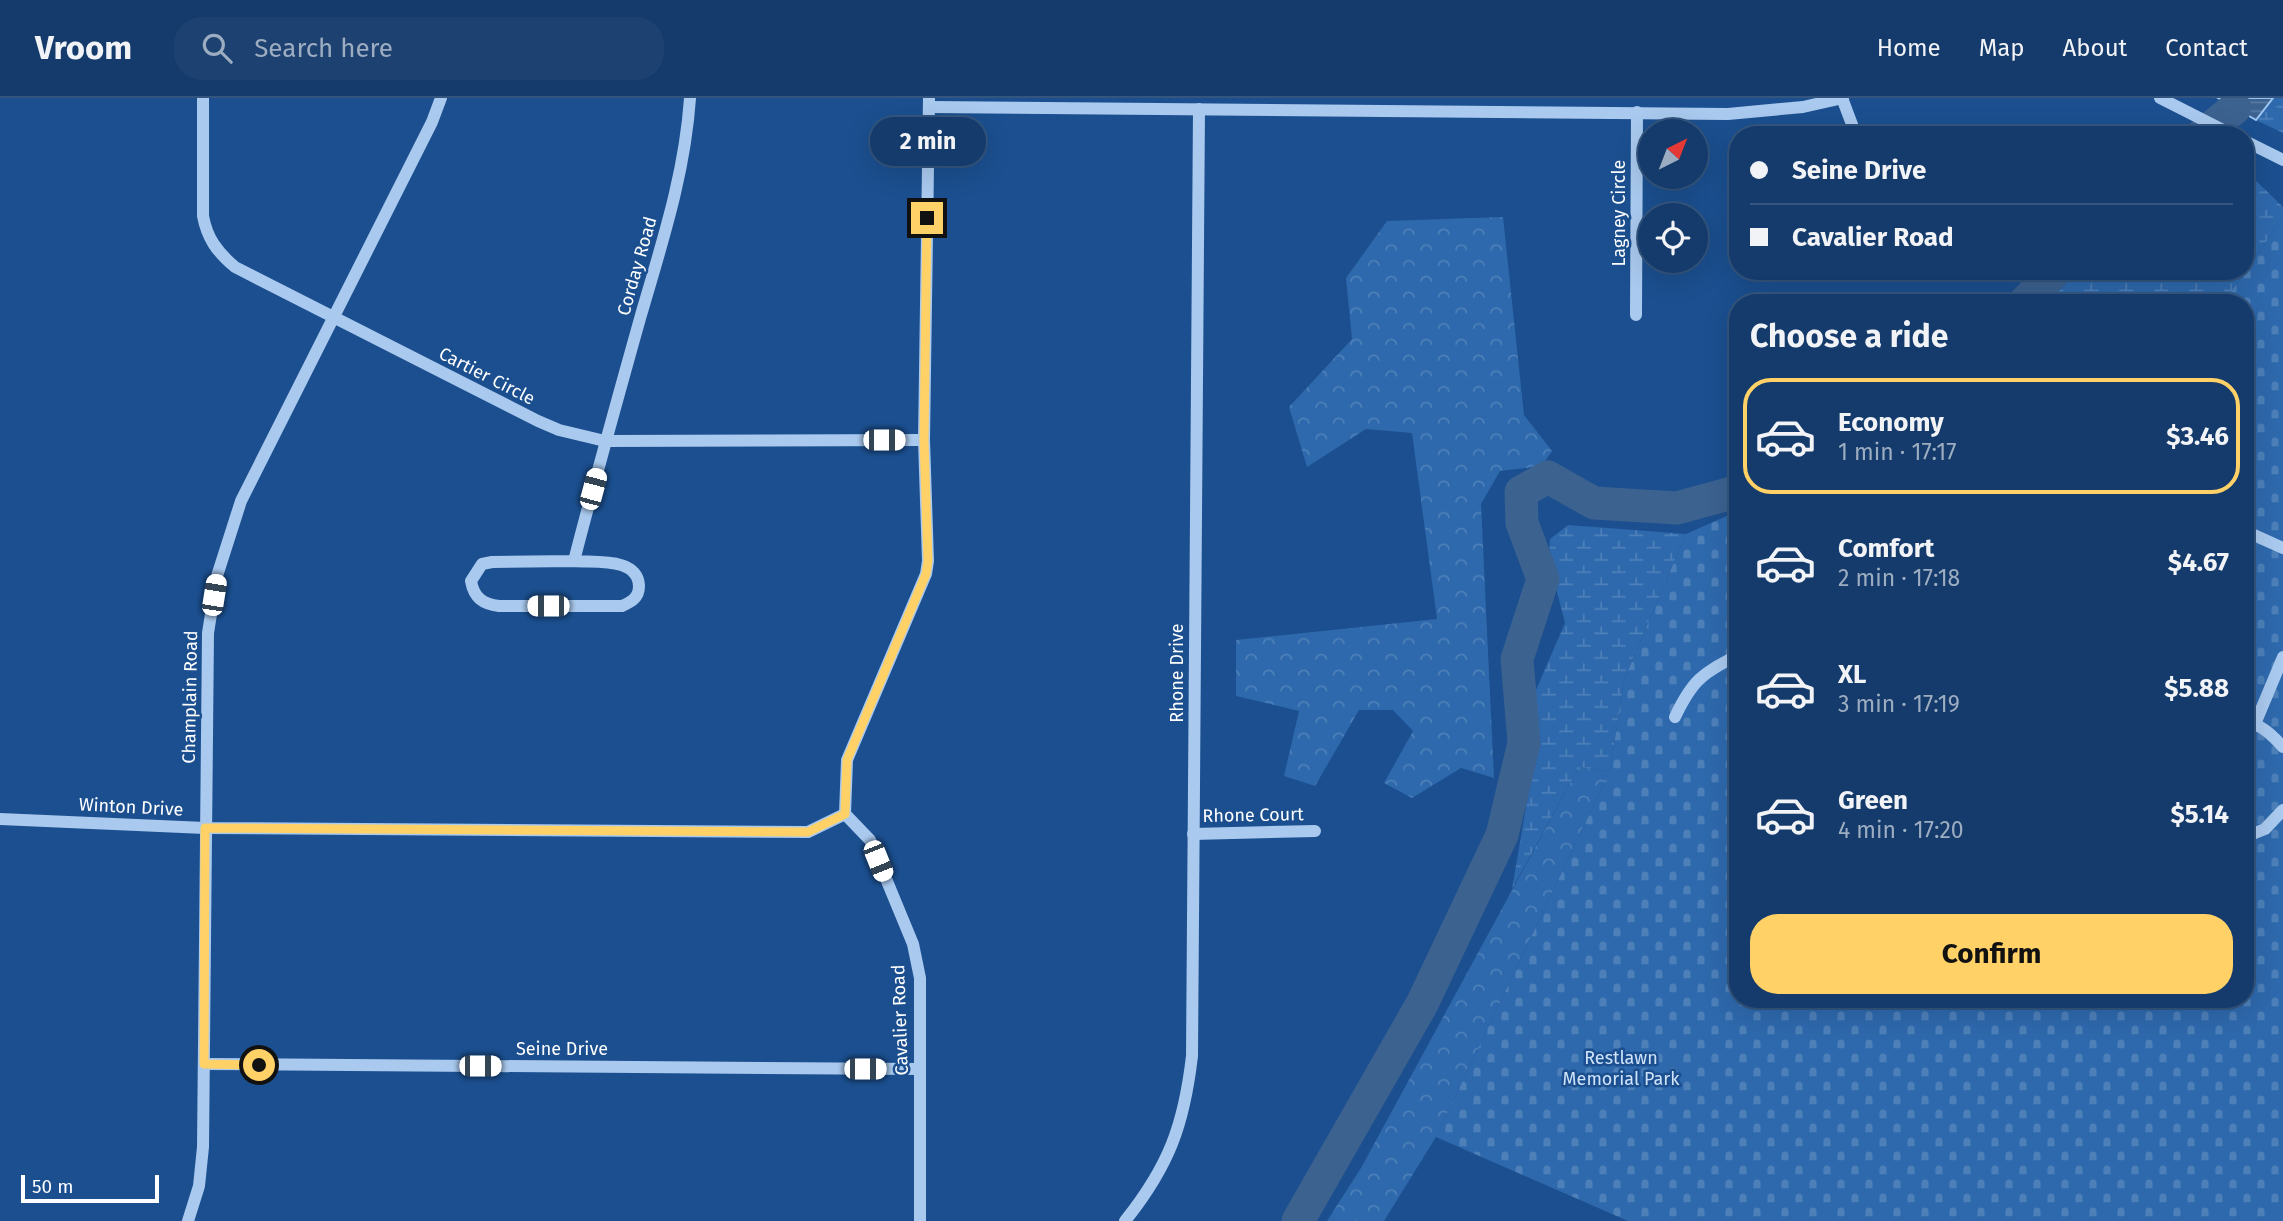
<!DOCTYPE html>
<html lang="en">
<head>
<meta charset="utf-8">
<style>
	:root { --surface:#143b6b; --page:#1d4271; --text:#f1f3f6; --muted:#9dadc1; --line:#33557e; --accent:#ffd166 }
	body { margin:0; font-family:"Fira Sans",sans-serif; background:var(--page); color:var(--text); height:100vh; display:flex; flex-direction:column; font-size:26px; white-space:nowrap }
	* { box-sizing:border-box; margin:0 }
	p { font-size:23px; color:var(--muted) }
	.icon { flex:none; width:38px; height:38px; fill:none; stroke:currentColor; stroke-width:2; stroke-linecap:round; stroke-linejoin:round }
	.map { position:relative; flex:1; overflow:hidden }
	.side { position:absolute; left:1729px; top:196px; width:525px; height:714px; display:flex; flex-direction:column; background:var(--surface); border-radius:28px; box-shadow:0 7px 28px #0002,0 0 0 2px var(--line) }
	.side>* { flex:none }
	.banner { position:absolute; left:1729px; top:28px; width:525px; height:154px; border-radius:28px; box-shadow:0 7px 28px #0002,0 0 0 2px var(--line); display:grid; align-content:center; height:154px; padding:0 21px; background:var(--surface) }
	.needle { width:46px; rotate:42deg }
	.controls { position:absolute; left:1638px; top:21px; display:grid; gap:14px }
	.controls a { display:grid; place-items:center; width:70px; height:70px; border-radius:50%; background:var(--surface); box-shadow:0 7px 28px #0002,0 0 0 2px var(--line); font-size:35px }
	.scale { position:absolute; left:21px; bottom:18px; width:138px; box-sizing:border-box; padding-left:7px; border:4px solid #fff; border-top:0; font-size:19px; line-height:24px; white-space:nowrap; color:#fff; -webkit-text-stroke:5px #1b4f8f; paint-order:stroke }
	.end { position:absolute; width:32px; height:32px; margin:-16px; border:9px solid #ffd166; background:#111; box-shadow:0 0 0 4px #111 }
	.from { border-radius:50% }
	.bubble { position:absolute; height:49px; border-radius:24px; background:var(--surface); box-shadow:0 7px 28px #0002,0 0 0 2px var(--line); font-size:23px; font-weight:700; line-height:49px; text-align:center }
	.car { position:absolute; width:21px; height:42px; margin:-21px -10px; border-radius:9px; box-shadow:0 0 5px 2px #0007; background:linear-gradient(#fff 24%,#345 0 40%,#fff 0 76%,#345 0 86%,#fff 0) }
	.banner b { display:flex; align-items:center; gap:24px; height:66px; font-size:26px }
	.banner b+b { border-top:2px solid var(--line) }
	.banner i { width:18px; height:18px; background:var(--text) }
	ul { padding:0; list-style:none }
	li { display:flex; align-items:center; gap:21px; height:116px; margin:0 14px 10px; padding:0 7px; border:4px solid transparent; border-radius:28px }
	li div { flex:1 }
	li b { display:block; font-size:26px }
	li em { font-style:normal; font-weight:700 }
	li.selected { border-color:var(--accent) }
	li>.icon { width:63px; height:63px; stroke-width:1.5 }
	h2 { padding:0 21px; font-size:32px; line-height:84px }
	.primary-button { display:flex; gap:14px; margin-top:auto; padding:14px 21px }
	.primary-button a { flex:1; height:80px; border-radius:28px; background:var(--accent); color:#111; font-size:28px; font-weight:700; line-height:80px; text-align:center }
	header { display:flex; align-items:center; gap:42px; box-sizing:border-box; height:98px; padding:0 35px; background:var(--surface); border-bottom:2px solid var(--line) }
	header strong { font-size:33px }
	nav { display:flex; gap:38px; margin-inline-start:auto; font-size:24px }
	.search { width:490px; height:63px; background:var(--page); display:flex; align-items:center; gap:18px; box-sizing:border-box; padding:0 24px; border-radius:28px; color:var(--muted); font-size:26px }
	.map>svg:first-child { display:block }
</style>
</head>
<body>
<header>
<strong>Vroom</strong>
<div class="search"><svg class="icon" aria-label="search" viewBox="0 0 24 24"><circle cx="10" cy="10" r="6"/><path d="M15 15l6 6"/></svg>Search here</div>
<nav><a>Home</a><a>Map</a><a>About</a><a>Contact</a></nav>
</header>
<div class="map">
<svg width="2283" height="1123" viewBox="0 0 2283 1123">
	<defs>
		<pattern id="forest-crowns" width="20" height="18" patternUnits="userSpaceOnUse" patternTransform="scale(1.75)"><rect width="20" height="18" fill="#2e69ad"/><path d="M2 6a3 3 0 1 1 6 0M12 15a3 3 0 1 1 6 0" fill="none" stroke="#4d80b9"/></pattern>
		<pattern id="wetland-marsh" width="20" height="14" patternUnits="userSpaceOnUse" patternTransform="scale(1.75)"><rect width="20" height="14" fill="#2e69ad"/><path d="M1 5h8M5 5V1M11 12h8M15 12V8" fill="none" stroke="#4d80b9"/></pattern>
		<pattern id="cemetery-stones" width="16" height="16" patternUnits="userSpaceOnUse" patternTransform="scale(1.75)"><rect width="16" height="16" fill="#2e69ad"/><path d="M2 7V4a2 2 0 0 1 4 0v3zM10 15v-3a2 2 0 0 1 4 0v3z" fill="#4d80b9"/></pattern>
		<pattern id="water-rules" width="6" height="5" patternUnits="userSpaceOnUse" patternTransform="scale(1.75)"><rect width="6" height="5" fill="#3c6290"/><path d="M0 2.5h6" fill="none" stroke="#597aa1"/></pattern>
	</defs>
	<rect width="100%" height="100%" fill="#1b4f8f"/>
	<!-- forest -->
	<g fill="url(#forest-crowns)">
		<path d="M1503 119 1524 317 1552 353 1542 368 1500 373 1481 406 1494 680 1461 670 1412 700 1384 685 1413 633 1393 612H1359L1315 688 1284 678 1299 613 1236 598V542L1437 521 1412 335 1366 331 1307 369 1289 309 1352 241 1346 180 1387 123Z"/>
		<path d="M1579 669 1610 673 1436 1039 1384 1123H1327L1361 1070Z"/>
	</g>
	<!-- wetland -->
	<g fill="url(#wetland-marsh)">
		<path d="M2273 0H2283V35L2256 22Z"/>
		<path d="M2245 72 2283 109V120L2223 205H2047L2078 173H2245Z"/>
		<path d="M1568 427 1686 436 1624 582 1610 673 1579 669 1512 791 1536 650V592L1565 525 1549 463 1550 441Z"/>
	</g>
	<!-- cemetery -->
	<path fill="url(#cemetery-stones)" d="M2283 120V1123H1628L1436 1039 1610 673 1624 582 1686 436 1738 413V901H2245V205H2223Z"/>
	<!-- water -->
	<path fill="url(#water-rules)" stroke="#9cc4f0" stroke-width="2" d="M2218 0H2273L2256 22Z"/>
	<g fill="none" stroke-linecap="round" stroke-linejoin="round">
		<!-- river -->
		<g stroke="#3c6290" stroke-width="33">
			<path d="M2202 37 2235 10"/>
			<path d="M2024 205 2055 173"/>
			<path d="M1298 1123 1422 906 1502 737 1524 645 1517 561 1543 481 1522 425 1521 394 1548 379 1594 405 1677 410 1732 395 1738 391"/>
		</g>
		<!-- minor -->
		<g stroke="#a9c9ee" stroke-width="12">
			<path d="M203 0V118C207 140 217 154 235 169L538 323 559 332 605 343 924 342"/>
			<path d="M1842 0 1856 37"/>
			<path d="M2160 0 2233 37"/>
			<path d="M929 9 1728 16 1803 9 1843 0"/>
			<path d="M2245 43 2283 62"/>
			<path d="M1636 217 1637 14"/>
			<path d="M2245 433 2283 450"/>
			<path d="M574 463C595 465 638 459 639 488 639 500 631 504 622 508H499C483 506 474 500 471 483L482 466 492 464 574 463C595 381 618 299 641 217 662 145 685 75 690 0"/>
			<path d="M1675 619C1693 581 1702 576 1738 557"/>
			<path d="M2245 623C2262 627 2272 637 2283 649"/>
			<path d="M2255 626 2283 559"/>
			<path d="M0 721 205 730 808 734 845 716"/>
			<path d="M1193 736 1315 733"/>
			<path d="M2245 739 2265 731 2283 712"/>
			<path d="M204 966 920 971"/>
			<path d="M188 1123 199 1088 203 1049 208 535 217 478 241 403 432 24 441 0"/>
			<path d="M920 1123V880L913 846 870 742 845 716 847 662 926 476 928 463 924 342 929 0"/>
			<path d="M1125 1123C1169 1068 1184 1027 1192 958L1199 11"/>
		</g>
	</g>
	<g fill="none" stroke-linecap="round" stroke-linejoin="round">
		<!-- route -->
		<path stroke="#ffd166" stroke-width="9" d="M259 967 204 966 205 730 808 734 845 716 847 662 926 476 928 463 924 342 927 120"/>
	</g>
	<g text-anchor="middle" stroke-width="5" stroke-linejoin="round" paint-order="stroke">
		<!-- street labels -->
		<g font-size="18" fill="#fff" stroke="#1b4f8f">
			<text transform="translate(1619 115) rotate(-90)" y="6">Lagney Circle</text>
			<text transform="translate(637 168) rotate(-74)" y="6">Corday Road</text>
			<text transform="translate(487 278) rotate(27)" y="6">Cartier Circle</text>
			<text transform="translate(1177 575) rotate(-90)" y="6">Rhone Drive</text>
			<text transform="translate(190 599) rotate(-89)" y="6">Champlain Road</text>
			<text transform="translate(131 709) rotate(3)" y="6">Winton Drive</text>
			<text transform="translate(1253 717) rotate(-1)" y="6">Rhone Court</text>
			<text transform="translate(900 922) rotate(-92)" y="6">Cavalier Road</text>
			<text x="562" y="957">Seine Drive</text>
		</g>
		<!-- park labels -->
		<g font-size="18" fill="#cfe3fa" stroke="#1b4f8f">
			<text x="1621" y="966">Restlawn<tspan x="1621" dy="21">Memorial Park</tspan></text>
		</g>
	</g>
</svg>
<div class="controls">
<a><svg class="needle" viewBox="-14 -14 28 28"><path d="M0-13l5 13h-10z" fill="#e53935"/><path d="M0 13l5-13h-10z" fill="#9dadc1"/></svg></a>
<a><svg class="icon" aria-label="locate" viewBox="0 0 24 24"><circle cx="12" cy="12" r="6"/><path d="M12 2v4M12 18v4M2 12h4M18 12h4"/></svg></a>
</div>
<div class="scale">50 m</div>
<i class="end from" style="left:259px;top:967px"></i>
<i class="end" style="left:927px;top:120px"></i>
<div class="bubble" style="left:870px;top:19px;width:116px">2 min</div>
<i class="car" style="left:884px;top:342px;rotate:90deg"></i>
<i class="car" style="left:593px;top:391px;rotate:15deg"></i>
<i class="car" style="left:214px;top:497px;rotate:9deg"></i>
<i class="car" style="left:548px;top:508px;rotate:270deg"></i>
<i class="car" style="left:878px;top:763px;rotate:158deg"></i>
<i class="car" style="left:480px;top:968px;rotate:90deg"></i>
<i class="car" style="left:865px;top:971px;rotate:90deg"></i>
<div class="banner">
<b><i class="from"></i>Seine Drive</b>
<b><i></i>Cavalier Road</b>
</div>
<section class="side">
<h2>Choose a ride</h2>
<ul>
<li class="selected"><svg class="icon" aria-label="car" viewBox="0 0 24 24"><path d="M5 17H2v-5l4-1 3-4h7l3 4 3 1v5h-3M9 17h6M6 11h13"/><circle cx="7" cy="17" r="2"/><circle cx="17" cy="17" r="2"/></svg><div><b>Economy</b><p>1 min · 17:17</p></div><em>$3.46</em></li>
<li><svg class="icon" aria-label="car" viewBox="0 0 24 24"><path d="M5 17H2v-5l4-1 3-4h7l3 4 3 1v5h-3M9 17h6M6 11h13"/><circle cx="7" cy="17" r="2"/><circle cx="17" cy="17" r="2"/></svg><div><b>Comfort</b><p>2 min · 17:18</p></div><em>$4.67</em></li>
<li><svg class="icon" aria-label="car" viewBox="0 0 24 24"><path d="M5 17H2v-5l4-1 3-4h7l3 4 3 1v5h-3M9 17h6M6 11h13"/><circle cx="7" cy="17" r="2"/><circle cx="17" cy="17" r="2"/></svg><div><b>XL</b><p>3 min · 17:19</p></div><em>$5.88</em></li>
<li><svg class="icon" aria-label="car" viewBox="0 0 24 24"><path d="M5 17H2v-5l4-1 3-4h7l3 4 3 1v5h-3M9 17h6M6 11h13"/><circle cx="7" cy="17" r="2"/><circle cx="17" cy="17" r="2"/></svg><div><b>Green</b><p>4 min · 17:20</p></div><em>$5.14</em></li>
</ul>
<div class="primary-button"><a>Confirm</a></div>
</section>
</div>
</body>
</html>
